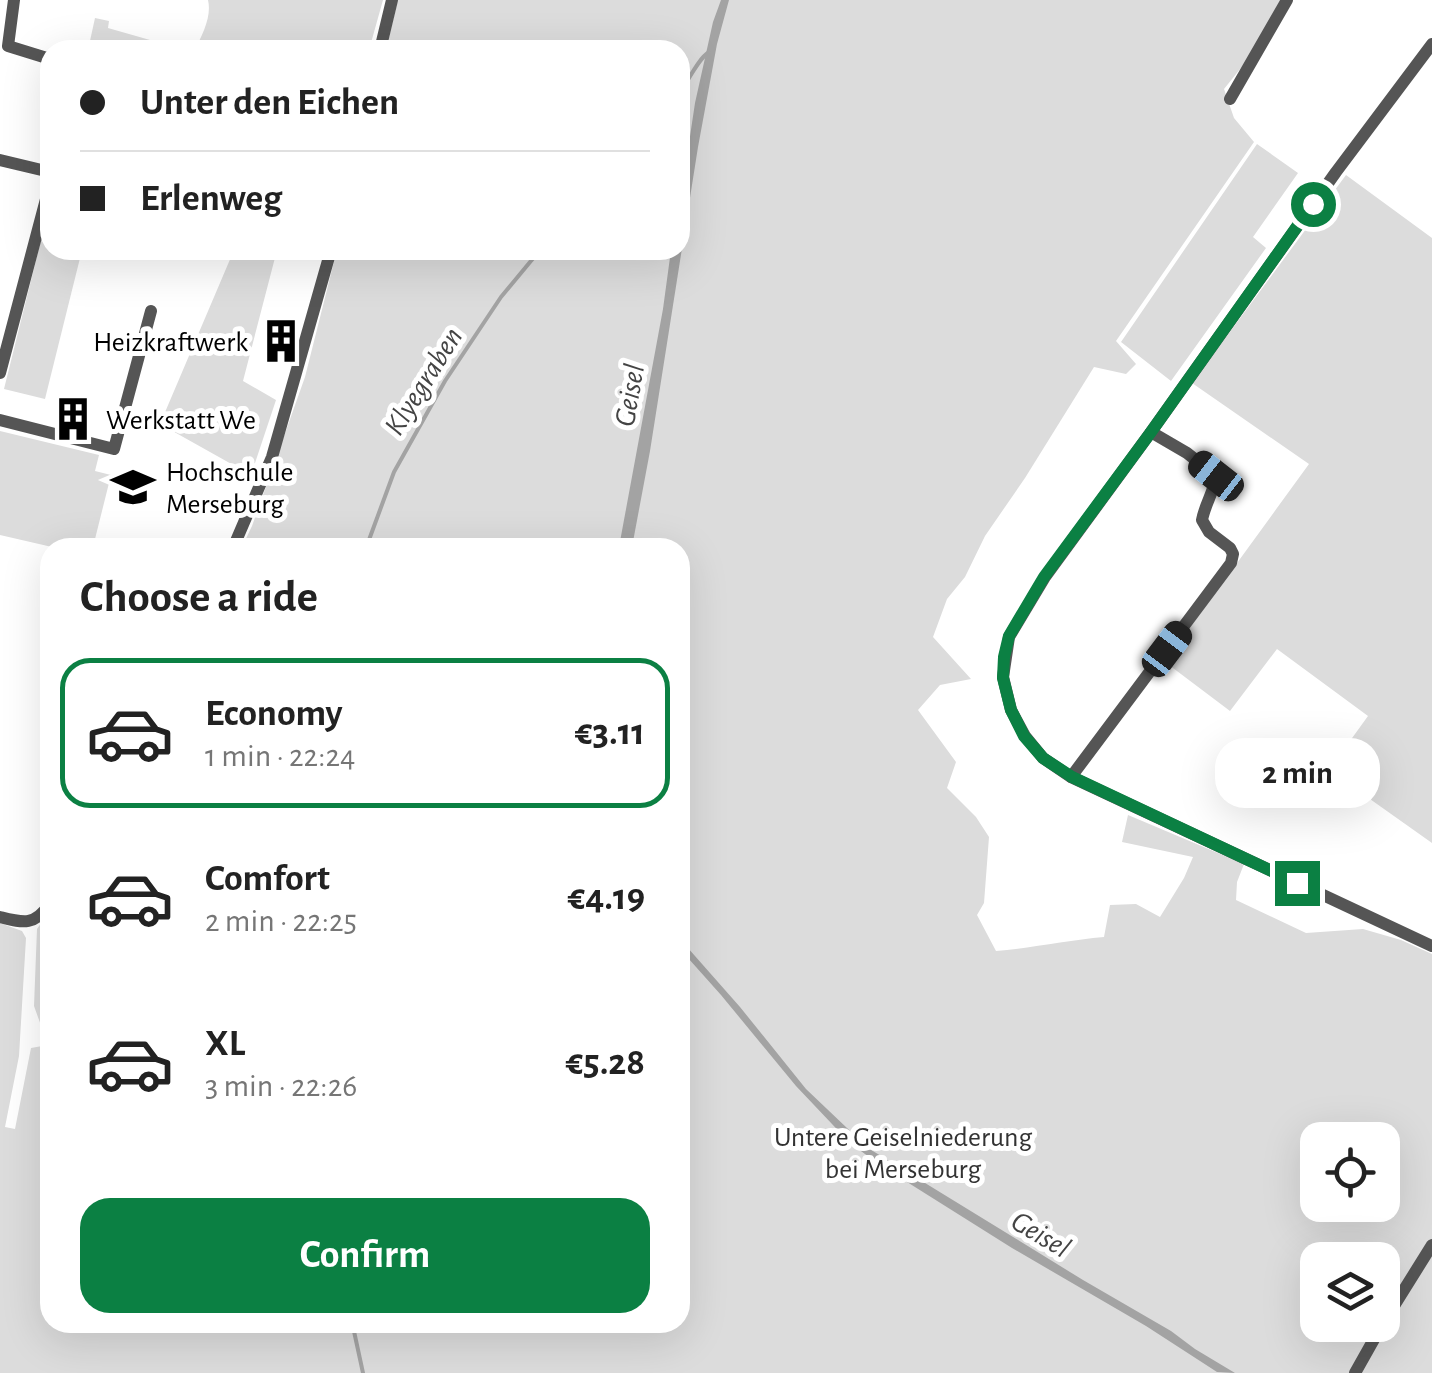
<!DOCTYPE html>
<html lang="en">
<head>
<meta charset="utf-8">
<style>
	:root { --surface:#fff; --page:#f6f6f6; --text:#222; --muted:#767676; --line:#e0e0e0; --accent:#0b8043 }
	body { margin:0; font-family:"Alegreya Sans",sans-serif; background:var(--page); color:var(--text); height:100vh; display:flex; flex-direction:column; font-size:38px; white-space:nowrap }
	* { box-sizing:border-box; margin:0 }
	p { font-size:32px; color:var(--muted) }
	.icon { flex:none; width:55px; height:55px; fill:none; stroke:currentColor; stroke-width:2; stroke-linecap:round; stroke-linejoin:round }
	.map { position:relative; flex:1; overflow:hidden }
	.details { position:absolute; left:40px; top:538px; width:650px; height:795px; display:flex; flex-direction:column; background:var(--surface); border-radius:30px; box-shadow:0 10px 40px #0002 }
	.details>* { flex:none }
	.top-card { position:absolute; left:40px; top:40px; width:650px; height:220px; border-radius:30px; box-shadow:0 10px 40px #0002; display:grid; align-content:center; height:220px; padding:0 40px; background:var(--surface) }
	.controls { position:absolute; left:1300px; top:1122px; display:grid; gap:20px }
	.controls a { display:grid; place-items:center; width:100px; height:100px; border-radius:20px; background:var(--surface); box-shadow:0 10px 40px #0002; font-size:50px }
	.end { position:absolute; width:45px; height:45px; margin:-22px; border:12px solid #0b8043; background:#fff; box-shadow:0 0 0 5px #fff }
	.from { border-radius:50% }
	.bubble { position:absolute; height:70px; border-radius:30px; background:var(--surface); box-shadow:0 10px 40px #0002; font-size:32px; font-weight:700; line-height:70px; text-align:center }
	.car { position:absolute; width:30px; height:60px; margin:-30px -15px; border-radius:12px; box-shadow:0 0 8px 2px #0007; background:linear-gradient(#222 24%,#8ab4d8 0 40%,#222 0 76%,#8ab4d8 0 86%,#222 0) }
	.top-card b { display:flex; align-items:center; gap:35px; height:95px; font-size:38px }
	.top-card b+b { border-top:2px solid var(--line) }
	.top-card i { width:25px; height:25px; background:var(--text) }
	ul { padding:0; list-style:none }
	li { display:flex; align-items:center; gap:30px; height:150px; margin:0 20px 15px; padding:0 20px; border:5px solid transparent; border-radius:30px }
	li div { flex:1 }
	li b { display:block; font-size:38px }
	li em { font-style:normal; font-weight:700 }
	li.selected { border-color:var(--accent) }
	li>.icon { width:90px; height:90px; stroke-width:1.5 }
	h2 { padding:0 40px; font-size:45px; line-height:120px }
	.primary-button { display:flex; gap:20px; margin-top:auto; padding:20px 40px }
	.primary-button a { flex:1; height:115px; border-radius:30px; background:var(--accent); color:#fff; font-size:40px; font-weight:700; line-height:115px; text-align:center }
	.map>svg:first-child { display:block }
</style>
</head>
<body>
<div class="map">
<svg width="1432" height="1373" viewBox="0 0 1432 1373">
	<rect width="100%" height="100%" fill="#fff"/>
	<!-- green -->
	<g fill="#dcdcdc" fill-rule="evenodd">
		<path d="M208 0H383L369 50H195C202 35 212 17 208 0Z"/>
		<path d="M398 0H1287L1269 33 1224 89 1234 118 1254 142 1116 341 1136 364 1126 374 1094 367 1025 478 985 536 965 577 947 599 933 637 971 679 940 685 918 710 956 762 947 788 976 817 989 837 984 903 977 915 996 951C1033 948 1068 940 1104 937L1110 905 1136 904 1160 917 1184 878 1193 857 1122 842 1128 815 1244 864 1237 882 1236 900 1306 933 1363 929 1401 940 1432 954V1373H0V923L22 931 26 938 19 1056 5 1127 15 1129 31 1048 48 1045 34 1006 37 929 50 910V1322H680V548L242 547 252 526 305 377 337 250H680V50H386ZM1318 1140H1382V1205H1318ZM1318 1260H1382V1325H1318Z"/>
		<path d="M95 18 109 21 108 28 150 40 147 50H88Z"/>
		<path d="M1257 144 1298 173 1253 237 1266 248 1171 381 1121 342Z"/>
		<path d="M1346 175 1432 238V843L1329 770 1368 716 1277 649 1230 711 1165 662 1309 464 1192 383Z"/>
		<path d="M50 204V250H82L45 399 4 389Z"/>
		<path d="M234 250H277L243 381 276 400 251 475 160 424Z"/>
		<path d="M0 431 99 455 95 471 111 475 93 547H52L0 535Z"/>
	</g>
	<!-- water -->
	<g fill="#a3a3a3">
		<path d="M721 0H729L717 44 698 147 650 451 632 547H619L663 309 671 250H680V203L695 103 713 22Z"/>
		<path d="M680 939 740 1007 806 1089 868 1148 1083 1280 1171 1331 1195 1349 1235 1373 1217 1372 1146 1326 1012 1248 880 1165 850 1143 796 1086 721 995 680 949Z"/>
	</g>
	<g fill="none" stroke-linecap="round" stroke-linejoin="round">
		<!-- stream -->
		<g stroke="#a3a3a3" stroke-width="4">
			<path d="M680 92C689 80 698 59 709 52"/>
			<path d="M366 548 394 472 445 381 501 297 540 250"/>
			<path d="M352 1322 363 1373"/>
		</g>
		<!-- minor -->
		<g stroke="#555" stroke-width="12">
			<path d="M14 0 8 46 50 59"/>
			<path d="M1432 44 1336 172 1151 432 1045 577 1009 637 1003 677 1011 710 1025 736 1043 758 1071 777 1432 946"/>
			<path d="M380 50 392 0"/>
			<path d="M1230 99 1287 0"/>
			<path d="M0 160 50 172"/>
			<path d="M0 373 50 184"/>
			<path d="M0 420 114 449 151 311"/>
			<path d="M233 548 272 457 331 250"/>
			<path d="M1071 777 1231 563 1233 554 1230 548 1209 532 1202 520C1205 504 1214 492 1216 476L1187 453 1151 432"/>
			<path d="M0 917C24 923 34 926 50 904"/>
			<path d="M1382 1325 1432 1245"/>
			<path d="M1355 1373 1382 1325"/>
		</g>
	</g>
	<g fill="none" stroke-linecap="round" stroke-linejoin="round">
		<!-- route -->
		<path stroke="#0b8043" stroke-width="12" d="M1297 883 1072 777 1043 758 1024 736 1011 710 1003 678 1004 657 1009 636 1044 577 1151 432 1313 204"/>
	</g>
	<!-- icons -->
	<defs>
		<g id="building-bare" transform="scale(3.45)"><path d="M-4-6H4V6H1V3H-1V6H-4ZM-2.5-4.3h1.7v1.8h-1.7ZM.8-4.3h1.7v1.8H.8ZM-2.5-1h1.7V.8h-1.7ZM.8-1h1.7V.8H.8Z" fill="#000" stroke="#fff" stroke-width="2.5" paint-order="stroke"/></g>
		<g id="university-bare" transform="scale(3.45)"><path d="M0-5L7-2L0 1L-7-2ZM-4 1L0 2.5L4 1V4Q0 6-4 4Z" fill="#000" stroke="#fff" stroke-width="2.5" paint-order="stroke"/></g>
	</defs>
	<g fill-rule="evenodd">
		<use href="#building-bare" x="281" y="341"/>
		<use href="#building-bare" x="73" y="419"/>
		<use href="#university-bare" x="133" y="487"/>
	</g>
	<g text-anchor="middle" stroke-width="10" stroke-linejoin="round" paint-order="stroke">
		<!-- poi labels -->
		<g font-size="28" fill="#000" stroke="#fff" text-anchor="start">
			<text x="248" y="351" text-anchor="end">Heizkraftwerk</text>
			<text x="106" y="429">Werkstatt We</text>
			<text x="166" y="481">Hochschule<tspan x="166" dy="32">Merseburg</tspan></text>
		</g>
		<!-- park labels -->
		<g font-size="28" fill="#333" stroke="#fff">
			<text x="903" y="1146">Untere Geiselniederung<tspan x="903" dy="32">bei Merseburg</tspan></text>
		</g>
		<!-- water labels -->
		<g font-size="30" font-style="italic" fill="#444" stroke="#fff">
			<text transform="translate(423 381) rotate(-58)" y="10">Klyegraben</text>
			<text transform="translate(629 395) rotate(-80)" y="10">Geisel</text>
			<text transform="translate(1041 1234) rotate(31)" y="10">Geisel</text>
		</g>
	</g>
</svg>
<div class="controls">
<a><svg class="icon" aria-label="locate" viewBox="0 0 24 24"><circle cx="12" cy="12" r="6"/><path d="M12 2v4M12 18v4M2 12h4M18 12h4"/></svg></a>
<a><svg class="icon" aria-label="layers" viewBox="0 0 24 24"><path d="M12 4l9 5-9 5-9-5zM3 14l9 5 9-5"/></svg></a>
</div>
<i class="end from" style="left:1313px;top:204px"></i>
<i class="end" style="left:1297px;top:883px"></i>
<div class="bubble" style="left:1215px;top:738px;width:165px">2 min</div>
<i class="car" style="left:1216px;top:476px;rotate:308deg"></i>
<i class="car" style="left:1167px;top:649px;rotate:37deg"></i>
<div class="top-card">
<b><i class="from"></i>Unter den Eichen</b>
<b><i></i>Erlenweg</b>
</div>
<section class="details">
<h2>Choose a ride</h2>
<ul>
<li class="selected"><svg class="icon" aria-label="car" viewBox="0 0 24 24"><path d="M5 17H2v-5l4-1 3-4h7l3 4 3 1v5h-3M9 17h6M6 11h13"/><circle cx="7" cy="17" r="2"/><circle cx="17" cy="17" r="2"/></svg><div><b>Economy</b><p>1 min · 22:24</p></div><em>€3.11</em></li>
<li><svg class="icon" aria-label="car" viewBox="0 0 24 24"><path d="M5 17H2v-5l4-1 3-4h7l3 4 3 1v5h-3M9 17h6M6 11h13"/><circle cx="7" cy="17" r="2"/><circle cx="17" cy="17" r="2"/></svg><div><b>Comfort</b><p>2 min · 22:25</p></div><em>€4.19</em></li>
<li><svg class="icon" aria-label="car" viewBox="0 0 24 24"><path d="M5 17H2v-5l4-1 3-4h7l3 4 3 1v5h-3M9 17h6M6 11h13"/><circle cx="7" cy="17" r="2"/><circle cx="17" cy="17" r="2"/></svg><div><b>XL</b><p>3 min · 22:26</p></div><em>€5.28</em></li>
</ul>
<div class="primary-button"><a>Confirm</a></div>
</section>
</div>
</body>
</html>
